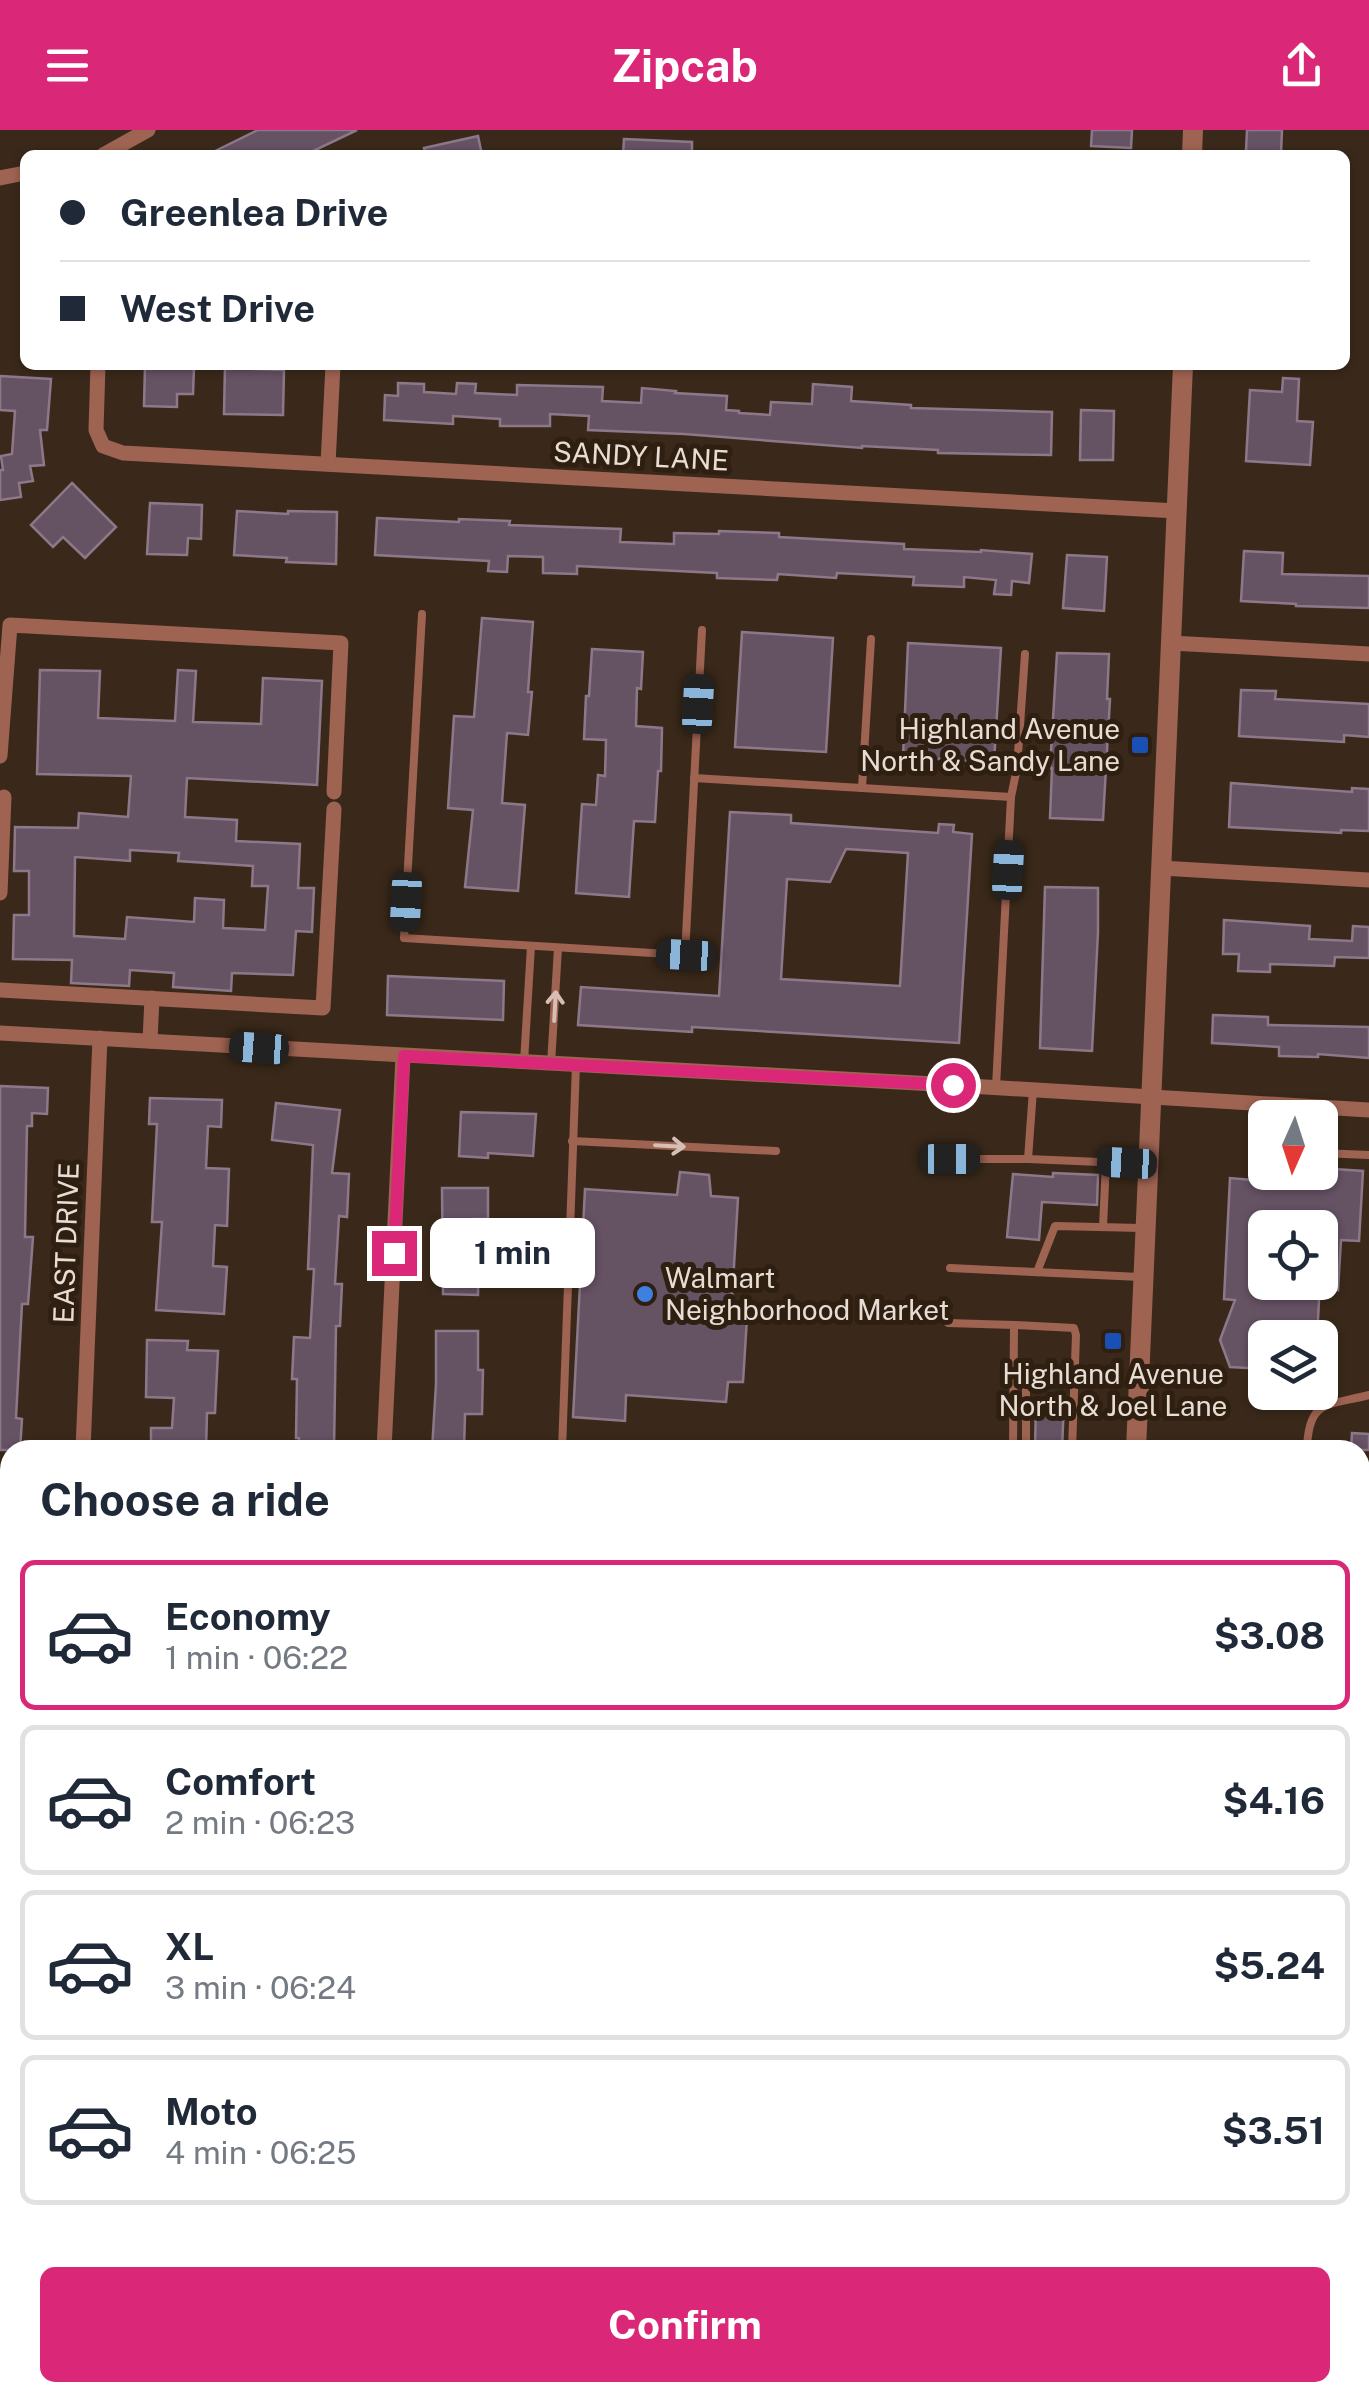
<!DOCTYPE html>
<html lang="en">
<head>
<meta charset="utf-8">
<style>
	:root { --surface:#fff; --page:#f2f2f3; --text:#1f2937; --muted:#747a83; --line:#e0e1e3; --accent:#db2777 }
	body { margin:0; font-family:"Public Sans",sans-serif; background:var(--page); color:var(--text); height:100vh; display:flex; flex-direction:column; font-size:38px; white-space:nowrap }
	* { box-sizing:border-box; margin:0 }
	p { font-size:32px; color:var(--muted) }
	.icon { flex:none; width:55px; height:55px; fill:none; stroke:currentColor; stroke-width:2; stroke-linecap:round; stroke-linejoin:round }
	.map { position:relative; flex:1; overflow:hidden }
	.drawer { position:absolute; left:0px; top:1310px; width:1370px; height:962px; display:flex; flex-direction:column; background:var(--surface); border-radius:30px 30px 0 0; box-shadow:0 2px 8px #0004 }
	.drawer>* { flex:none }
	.top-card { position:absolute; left:20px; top:20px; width:1330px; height:220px; border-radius:15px; box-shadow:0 2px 8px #0004; display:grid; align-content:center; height:220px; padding:0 40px; background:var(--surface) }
	.needle { width:65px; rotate:183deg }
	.controls { position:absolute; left:1248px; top:970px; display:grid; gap:20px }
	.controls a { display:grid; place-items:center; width:90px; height:90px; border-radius:15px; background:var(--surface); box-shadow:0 2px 8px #0004; font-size:50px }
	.end { position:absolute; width:45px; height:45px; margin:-22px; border:12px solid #db2777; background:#fff; box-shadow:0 0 0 5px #fff }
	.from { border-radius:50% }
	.bubble { position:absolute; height:70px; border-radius:15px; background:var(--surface); box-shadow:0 2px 8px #0004; font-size:32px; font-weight:700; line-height:70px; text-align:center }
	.car { position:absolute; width:30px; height:60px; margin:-30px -15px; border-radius:12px; box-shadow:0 0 8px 2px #0007; background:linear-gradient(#222 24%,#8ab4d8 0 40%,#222 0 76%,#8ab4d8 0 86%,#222 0) }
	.top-card b { display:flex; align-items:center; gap:35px; height:95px; font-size:38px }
	.top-card b+b { border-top:2px solid var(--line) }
	.top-card i { width:25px; height:25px; background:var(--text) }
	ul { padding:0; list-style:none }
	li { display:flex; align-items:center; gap:30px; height:150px; margin:0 20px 15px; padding:0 20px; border:5px solid var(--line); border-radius:15px }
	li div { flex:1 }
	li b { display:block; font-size:38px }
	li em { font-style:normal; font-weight:700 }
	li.current { border-color:var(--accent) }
	li>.icon { width:90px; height:90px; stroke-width:1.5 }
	h2 { padding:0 40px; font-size:45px; line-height:120px }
	.primary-button { display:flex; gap:20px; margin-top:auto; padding:20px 40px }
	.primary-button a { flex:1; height:115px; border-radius:15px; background:var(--accent); color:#fff; font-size:40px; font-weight:700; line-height:115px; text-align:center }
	header { display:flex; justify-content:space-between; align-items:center; height:130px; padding:0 40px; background:var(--accent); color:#fff; font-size:45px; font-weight:700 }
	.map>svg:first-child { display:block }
</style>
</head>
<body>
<header><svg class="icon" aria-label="menu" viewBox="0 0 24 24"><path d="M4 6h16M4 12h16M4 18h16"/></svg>Zipcab<svg class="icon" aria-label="share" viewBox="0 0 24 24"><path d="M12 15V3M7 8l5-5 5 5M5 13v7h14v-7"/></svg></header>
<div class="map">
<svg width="1369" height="2272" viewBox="0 0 1369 2272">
	<rect width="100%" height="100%" fill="#3a291a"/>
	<!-- building -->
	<g fill="#655263" stroke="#8d788a" stroke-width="2.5" fill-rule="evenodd">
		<path d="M258 0H357L305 25H207Z"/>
		<path d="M1092 0H1132L1131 18 1091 16Z"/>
		<path d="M1247 0H1282L1281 23 1246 21Z"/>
		<path d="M478 6 482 25H425L424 18Z"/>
		<path d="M624 9 692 12V25H623Z"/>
		<path d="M145 235 194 238 193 264H177V277L144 276Z"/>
		<path d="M225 235H254V239L284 240 283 285 224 284Z"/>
		<path d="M0 246 51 249 47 300H40L44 335 30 336 33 351 19 353 21 367 0 370V340H3L1 326 12 324 15 281 0 280Z"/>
		<path d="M1283 248 1299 249 1297 291 1313 292 1310 335 1246 331 1250 260 1282 262Z"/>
		<path d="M398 253 424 254V262L456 264 457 253 476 254 475 263 517 265V255L603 257 602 271 641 273 642 258 676 261 675 263 727 266 726 280 739 281V283L770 285 771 272 812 274 813 254 852 257 851 271 911 275V278L1052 282 1051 325 938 323V320L862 316V318L684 304 588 300 589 286 550 284V296H500V289L453 286V294L384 290 385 265 398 266Z"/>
		<path d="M1081 280 1114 281 1113 330H1080Z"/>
		<path d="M72 353 116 397 85 428 63 407 53 417 31 395Z"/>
		<path d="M150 373 202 375 201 409 188 408 187 425 147 424Z"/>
		<path d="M237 381 288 384V381L337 382 336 434 286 432 287 428 234 425Z"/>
		<path d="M377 388 459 392V389L510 391 509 395 621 399 620 412 674 414V403L719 404V401L779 403V407L904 414V419L981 422V420L1032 424 1029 453 1012 451 1011 465 994 464 996 450 964 447V457L913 455 914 447 837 443 836 448 778 444 777 450 717 448V443L577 436V444L543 443V427L508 426 507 442 488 441 489 431 375 425Z"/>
		<path d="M1244 421 1283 423 1282 444 1369 446V478L1296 476V474L1241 471Z"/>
		<path d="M1067 425 1107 427 1104 481 1063 478Z"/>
		<path d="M482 488 533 492 528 562H532L528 605 507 603 502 673 525 675 518 761 465 757 473 680 448 678 454 586 474 587Z"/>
		<path d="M742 502 833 508 826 622 735 617Z"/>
		<path d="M908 513 1001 518 994 632 903 627Z"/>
		<path d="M592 519 643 522 641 559 637 558 636 596 662 598 661 641H658L655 692 634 691 629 767 576 763 582 674 596 675 598 645 605 646 606 610 584 609 586 566H589Z"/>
		<path d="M1057 523 1109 524 1107 569H1110L1103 690 1050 688 1052 638H1050Z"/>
		<path d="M40 540 100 541 98 588 175 591 178 540 196 541 193 592 261 594 263 548 322 551 317 655 187 648 185 687 237 690 236 711 300 714 298 758H314L312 802 296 801 293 845 232 843 231 861 173 857 174 843 130 840 129 856 71 853 72 830 13 829 14 785H29V741H14L15 697 78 698 79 683 128 687 131 646 37 644ZM130 720 179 723 178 731 253 736 252 756H268L265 800 223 798 224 770 195 768 194 792 127 787 125 809 74 806 75 727 130 731Z"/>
		<path d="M1241 560 1276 561 1275 569 1369 574V607L1344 605V612L1239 606Z"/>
		<path d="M1231 653 1352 662V658L1369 659V701L1341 700V703L1229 697Z"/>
		<path d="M730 682 791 685V693L938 703 939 694 954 695 953 702 972 704 959 913 692 897V902L578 895 581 857 719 866ZM846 719 908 723 900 856 781 849 787 749 830 752Z"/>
		<path d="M1045 757 1098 758V802L1092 921 1040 918Z"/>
		<path d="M1224 790 1310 796 1309 809 1352 811 1353 796 1369 797V828L1335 827 1334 836 1270 834V842L1238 841 1239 824H1223Z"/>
		<path d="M388 846 504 851 503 890 387 885Z"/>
		<path d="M1213 885 1268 887V895L1369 897V928L1318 924V927L1279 926V917L1212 913Z"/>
		<path d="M0 956 48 958 47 984 32 983V996H27L25 1107H33L28 1174H22L16 1288 22 1289 20 1320H0Z"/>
		<path d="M150 968 222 970 221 997 208 996 206 1038 229 1039 227 1096 215 1095 213 1136 227 1137 224 1184 156 1180 162 1092H152L157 994H149Z"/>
		<path d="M276 973 340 980 332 1043 349 1044 347 1087 339 1086 335 1154H342L340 1196H336L334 1320H298L299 1308H296L297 1249H292L294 1207 310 1208 314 1139H308L313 1015 272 1010Z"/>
		<path d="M461 982 536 984 533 1026 488 1023V1028L459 1026Z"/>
		<path d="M1320 1038 1363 1041 1359 1111 1341 1110 1338 1160 1320 1158V1098H1265V1152H1320L1317 1208H1265V1239L1230 1237 1220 1210 1235 1170 1224 1169 1230 1048 1253 1050 1254 1042H1320Z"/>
		<path d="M680 1042 709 1045 711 1066 738 1068 731 1187 747 1188 743 1252H728L726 1272 626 1265 625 1291 573 1287 585 1059 677 1065Z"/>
		<path d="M1053 1043 1098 1045 1097 1075 1042 1072 1039 1110 1007 1107 1013 1044 1053 1047Z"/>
		<path d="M442 1058H488V1089H472V1126H479L478 1165 443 1164Z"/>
		<path d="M436 1201H478V1240H483L482 1284H465L464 1320H432L436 1254Z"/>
		<path d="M147 1210 188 1211 187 1220 218 1221 215 1283H207L206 1320H151V1298H172L174 1268 146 1267Z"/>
		<path d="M1036 1271H1064L1062 1320H1035Z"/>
		<path d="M1352 1303 1369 1304V1320H1351Z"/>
	</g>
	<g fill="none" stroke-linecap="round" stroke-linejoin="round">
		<!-- service -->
		<g stroke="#9f6352" stroke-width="8">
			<path d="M422 484 404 808 685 825 702 500"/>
			<path d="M694 648 1011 667"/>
			<path d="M862 658 871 509"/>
			<path d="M524 932 531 816"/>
			<path d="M551 934 558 818"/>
			<path d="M996 957 1011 667 1017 638 1025 524"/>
			<path d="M1033 960 1028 1029 1148 1034"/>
			<path d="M572 1011 776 1021"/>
			<path d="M1320 1023 1369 1025"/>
			<path d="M950 1029H1028"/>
			<path d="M1103 1097 1106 1032"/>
			<path d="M950 1138 1140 1147"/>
			<path d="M1037 1142 1055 1096 1141 1098"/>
			<path d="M948 1193 1014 1195 1013 1320"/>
			<path d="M1014 1195 1074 1198 1076 1205 1072 1320"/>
			<path d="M1014 1243 1026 1251V1320"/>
			<path d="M562 1320 576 935"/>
			<path d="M1307 1320C1308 1270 1326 1276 1369 1265"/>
			<path d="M1360 2129H1369"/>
		</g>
		<!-- minor -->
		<g stroke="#9f6352" stroke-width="15">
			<path d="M103 25 148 0"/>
			<path d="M0 48 25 43"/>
			<path d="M98 235 96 300 103 316 123 323 1177 381"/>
			<path d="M328 334 333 235"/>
			<path d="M1171 513 1369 524"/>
			<path d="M0 626 10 495 341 513 334 662"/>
			<path d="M1161 738 1369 750"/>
			<path d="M0 763 4 667"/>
			<path d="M0 860 323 878 334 679"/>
			<path d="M0 903 953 955 1369 980"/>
			<path d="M150 911 152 868"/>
			<path d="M83 1320 100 908"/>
			<path d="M384 1320 403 926"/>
			<path d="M1360 1385 1369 1386"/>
			<path d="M1360 1406 1369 1405"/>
			<path d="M366 2272 367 2262"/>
			<path d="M1356 2272V2262"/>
		</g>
		<!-- tertiary -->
		<g stroke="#9f6352" stroke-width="20">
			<path d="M1192 25 1193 0"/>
			<path d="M1136 1320 1183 235"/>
			<path d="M1094 2272 1095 2262"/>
		</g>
		<!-- secondary -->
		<g stroke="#df8064" stroke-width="20">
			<path d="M0 2106H10"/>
			<path d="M1360 2181H1369"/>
		</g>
	</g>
	<!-- one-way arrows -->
	<defs><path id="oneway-shaft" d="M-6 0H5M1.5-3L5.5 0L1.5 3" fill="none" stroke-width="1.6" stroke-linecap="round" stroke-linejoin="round" transform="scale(2.5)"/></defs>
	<g stroke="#d6beb4">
		<use href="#oneway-shaft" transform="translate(555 876) rotate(-87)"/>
		<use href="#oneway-shaft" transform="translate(670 1016) rotate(3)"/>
	</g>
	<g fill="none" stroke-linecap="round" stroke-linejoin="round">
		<!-- route -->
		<path stroke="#db2777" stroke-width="12" d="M394 1123 404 926 953 955"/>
	</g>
	<!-- markers -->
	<g fill="#1a4fb4" stroke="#2f1f10" stroke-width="4">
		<rect x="1130" y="605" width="20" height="20" rx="5"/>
		<rect x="1103" y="1201" width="20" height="20" rx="5"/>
	</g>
	<circle fill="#3f7fe0" stroke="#2f1f10" stroke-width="4" cx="645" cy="1164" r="10"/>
	<g text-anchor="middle" stroke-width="10" stroke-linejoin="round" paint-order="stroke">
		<!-- street labels -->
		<g font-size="28" fill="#e8ddd4" stroke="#2f1f10">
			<text transform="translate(641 326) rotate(3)" y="10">SANDY LANE</text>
			<text transform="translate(66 1113) rotate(-88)" y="10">EAST DRIVE</text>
		</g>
		<!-- poi labels -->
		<g font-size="28" fill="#e8ddd4" stroke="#2f1f10" text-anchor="end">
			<text x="1120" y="609">Highland Avenue<tspan x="1120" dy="32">North &amp; Sandy Lane</tspan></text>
			<text x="665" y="1158" text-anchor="start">Walmart<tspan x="665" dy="32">Neighborhood Market</tspan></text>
			<text x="1113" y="1254" text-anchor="middle">Highland Avenue<tspan x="1113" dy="32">North &amp; Joel Lane</tspan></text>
		</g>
	</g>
</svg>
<div class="controls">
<a><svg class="needle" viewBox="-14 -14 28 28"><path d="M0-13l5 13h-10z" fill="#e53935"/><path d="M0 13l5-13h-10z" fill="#747a83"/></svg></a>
<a><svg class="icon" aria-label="locate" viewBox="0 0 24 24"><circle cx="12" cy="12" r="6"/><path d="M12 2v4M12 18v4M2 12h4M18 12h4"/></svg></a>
<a><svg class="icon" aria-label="layers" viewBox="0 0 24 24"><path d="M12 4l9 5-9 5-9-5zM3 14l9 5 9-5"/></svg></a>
</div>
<i class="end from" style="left:953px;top:955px"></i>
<i class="end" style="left:394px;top:1123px"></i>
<div class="bubble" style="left:430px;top:1088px;width:165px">1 min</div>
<i class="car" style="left:698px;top:574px;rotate:3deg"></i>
<i class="car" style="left:1008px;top:740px;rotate:3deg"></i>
<i class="car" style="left:406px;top:772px;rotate:183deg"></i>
<i class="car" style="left:686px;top:825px;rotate:273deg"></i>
<i class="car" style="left:259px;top:918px;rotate:274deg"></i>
<i class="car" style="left:950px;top:1029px;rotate:90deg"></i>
<i class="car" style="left:1127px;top:1033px;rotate:273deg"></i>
<div class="top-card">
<b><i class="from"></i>Greenlea Drive</b>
<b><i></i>West Drive</b>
</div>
<section class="drawer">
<h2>Choose a ride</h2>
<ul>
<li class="current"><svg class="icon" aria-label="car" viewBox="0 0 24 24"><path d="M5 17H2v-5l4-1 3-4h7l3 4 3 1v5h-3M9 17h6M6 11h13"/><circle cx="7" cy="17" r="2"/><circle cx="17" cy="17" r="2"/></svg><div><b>Economy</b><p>1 min · 06:22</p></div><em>$3.08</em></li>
<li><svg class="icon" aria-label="car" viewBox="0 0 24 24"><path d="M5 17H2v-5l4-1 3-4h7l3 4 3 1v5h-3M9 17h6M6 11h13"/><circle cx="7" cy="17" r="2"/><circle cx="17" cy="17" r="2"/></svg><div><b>Comfort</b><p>2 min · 06:23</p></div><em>$4.16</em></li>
<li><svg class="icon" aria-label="car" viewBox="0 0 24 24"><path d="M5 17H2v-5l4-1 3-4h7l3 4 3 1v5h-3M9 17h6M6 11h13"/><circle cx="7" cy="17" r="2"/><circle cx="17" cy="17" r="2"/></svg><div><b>XL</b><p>3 min · 06:24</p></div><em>$5.24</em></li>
<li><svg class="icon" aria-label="car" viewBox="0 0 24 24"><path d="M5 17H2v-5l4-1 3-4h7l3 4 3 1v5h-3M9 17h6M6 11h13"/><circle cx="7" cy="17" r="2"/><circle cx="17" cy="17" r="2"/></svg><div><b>Moto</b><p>4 min · 06:25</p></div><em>$3.51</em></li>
</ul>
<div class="primary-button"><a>Confirm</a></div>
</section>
</div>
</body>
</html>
